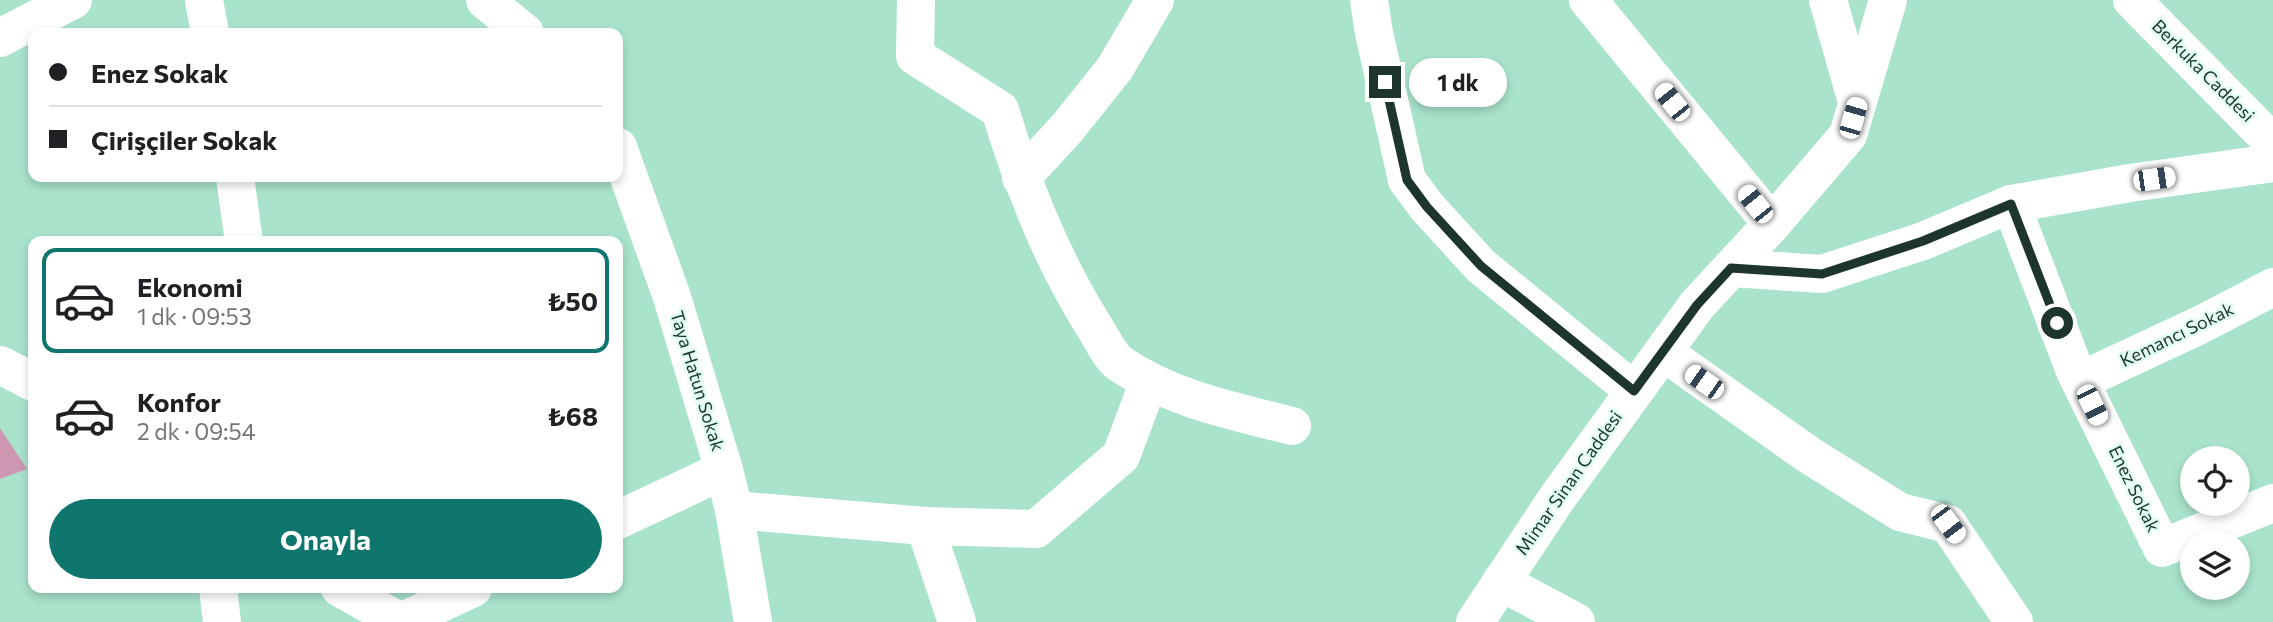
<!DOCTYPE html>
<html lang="tr">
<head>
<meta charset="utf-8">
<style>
	:root { --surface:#fff; --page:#f2f2f2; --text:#202124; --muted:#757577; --line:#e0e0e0; --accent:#0f766e }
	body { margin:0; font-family:Commissioner,sans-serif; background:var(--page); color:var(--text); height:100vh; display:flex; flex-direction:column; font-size:26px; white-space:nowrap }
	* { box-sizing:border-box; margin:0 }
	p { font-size:23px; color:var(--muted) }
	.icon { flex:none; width:38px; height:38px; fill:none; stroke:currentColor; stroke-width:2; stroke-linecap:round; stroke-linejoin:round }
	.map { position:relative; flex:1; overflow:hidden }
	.sheet { position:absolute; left:28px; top:236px; width:595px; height:357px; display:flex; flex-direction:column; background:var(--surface); border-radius:14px; box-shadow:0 4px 10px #0003 }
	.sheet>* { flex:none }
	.banner { position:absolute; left:28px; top:28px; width:595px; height:154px; border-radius:14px; box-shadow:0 4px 10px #0003; display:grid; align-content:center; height:154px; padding:0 21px; background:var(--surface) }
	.tools { position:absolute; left:2180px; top:446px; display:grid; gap:14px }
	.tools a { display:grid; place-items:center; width:70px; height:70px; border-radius:50%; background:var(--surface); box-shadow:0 4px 10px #0003; font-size:35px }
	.end { position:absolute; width:32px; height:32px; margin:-16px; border:9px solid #1e352d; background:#fff; box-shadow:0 0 0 4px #fff }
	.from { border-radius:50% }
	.bubble { position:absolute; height:49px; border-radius:24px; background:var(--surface); box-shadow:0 4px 10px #0003; font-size:23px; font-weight:700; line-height:49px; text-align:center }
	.car { position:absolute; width:21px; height:42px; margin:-21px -10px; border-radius:9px; box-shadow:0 0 5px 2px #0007; background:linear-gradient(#fff 24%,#345 0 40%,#fff 0 76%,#345 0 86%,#fff 0) }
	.banner b { display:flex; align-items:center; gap:24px; height:66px; font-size:26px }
	.banner b+b { border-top:2px solid var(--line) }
	.banner i { width:18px; height:18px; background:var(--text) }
	ul { padding:12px 0 0; list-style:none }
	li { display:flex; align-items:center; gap:21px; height:105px; margin:0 14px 10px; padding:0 7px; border:4px solid transparent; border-radius:14px }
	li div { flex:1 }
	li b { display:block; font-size:26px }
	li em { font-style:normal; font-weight:700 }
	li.on { border-color:var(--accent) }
	li>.icon { width:63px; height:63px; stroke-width:1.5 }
	.action { display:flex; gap:14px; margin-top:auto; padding:14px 21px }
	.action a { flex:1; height:80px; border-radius:42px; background:var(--accent); color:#fff; font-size:28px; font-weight:700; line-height:80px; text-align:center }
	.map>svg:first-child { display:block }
</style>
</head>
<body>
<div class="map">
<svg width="2273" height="622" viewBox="0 0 2273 622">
	<rect width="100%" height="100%" fill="#a9e3cc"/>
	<!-- green -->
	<path fill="#ce97b1" d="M0 428 27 469 0 479Z"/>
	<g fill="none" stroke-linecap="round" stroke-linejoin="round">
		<!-- street -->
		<g stroke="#fff" stroke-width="38">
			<path d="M204 0 210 33"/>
			<path d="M485 0 525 33"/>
			<path d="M916 0 915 56 1000 110C1024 188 1051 258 1095 328 1102 339 1109 355 1119 363 1171 399 1233 411 1292 426"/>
			<path d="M1369 0 1374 33 1407 180 1427 207 1481 266 1634 391"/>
			<path d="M1588 0 1772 224"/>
			<path d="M1828 0 1857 102"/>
			<path d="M2132 0 2273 143"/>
			<path d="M618 147 672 297 724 470 734 510 753 622"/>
			<path d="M235 177 244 242"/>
			<path d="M1021 178 1068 127 1115 68 1155 0"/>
			<path d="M2011 204 2075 371 2162 548 2273 503"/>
			<path d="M1731 268 1822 274 1923 241 2011 204 2130 183 2273 163"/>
			<path d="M1663 352 1809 455 1900 512 1948 524 2014 622"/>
			<path d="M2080 381 2200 325 2273 287"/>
			<path d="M734 510 925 526 957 622"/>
			<path d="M618 520 724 470"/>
			<path d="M925 526 1036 529 1121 456 1149 381"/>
			<path d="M1501 582 1576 622"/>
			<path d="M218 588 222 622"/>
			<path d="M401 622 473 588"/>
		</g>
		<!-- secondary -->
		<g stroke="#fff" stroke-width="38">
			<path d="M0 38 73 0"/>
			<path d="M0 365 33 382"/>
			<path d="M340 588 401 622"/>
			<path d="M1475 622 1557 498 1697 305 1772 224 1848 135 1888 0"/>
		</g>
	</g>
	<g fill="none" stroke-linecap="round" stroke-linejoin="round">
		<!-- route -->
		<path stroke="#1e352d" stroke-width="9" d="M1385 82 1407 180 1427 207 1481 266 1634 391 1697 305 1731 268 1822 274 1923 241 2011 204 2057 323"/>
	</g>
	<g text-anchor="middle" stroke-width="5" stroke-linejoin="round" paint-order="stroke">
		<!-- street labels -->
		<g font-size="18" fill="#1e352d" stroke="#e0fdf1">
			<text transform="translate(2203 71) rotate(45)" y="6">Berkuka Caddesi</text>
			<text transform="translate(2177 335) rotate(-26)" y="6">Kemancı Sokak</text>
			<text transform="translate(697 381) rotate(73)" y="6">Taya Hatun Sokak</text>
			<text transform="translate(1569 483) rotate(-55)" y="6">Mimar Sinan Caddesi</text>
			<text transform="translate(2134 489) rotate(64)" y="6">Enez Sokak</text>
		</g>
	</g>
</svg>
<div class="tools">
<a><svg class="icon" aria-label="locate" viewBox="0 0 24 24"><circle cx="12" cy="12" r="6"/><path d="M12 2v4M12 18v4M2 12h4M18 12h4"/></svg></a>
<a><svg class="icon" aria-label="layers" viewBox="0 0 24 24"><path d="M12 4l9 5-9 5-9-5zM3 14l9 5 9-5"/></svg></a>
</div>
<i class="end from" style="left:2057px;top:323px"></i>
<i class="end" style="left:1385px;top:82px"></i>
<div class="bubble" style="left:1409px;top:58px;width:98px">1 dk</div>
<i class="car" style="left:1672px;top:102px;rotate:321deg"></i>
<i class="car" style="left:1853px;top:118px;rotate:16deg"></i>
<i class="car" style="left:2154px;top:179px;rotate:82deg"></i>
<i class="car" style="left:1755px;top:204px;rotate:321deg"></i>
<i class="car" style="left:1704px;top:382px;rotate:305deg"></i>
<i class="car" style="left:2092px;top:405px;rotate:154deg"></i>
<i class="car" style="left:1948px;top:524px;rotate:143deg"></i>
<div class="banner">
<b><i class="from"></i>Enez Sokak</b>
<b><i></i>Çirişçiler Sokak</b>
</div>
<section class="sheet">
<ul>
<li class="on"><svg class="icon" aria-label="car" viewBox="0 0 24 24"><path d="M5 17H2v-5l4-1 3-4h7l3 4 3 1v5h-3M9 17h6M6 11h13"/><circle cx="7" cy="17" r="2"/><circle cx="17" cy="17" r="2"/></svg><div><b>Ekonomi</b><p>1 dk · 09:53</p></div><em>₺50</em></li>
<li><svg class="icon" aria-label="car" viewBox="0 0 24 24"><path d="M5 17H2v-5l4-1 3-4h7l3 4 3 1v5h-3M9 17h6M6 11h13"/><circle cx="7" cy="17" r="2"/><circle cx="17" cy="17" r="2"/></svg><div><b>Konfor</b><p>2 dk · 09:54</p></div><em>₺68</em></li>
</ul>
<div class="action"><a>Onayla</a></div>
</section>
</div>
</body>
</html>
